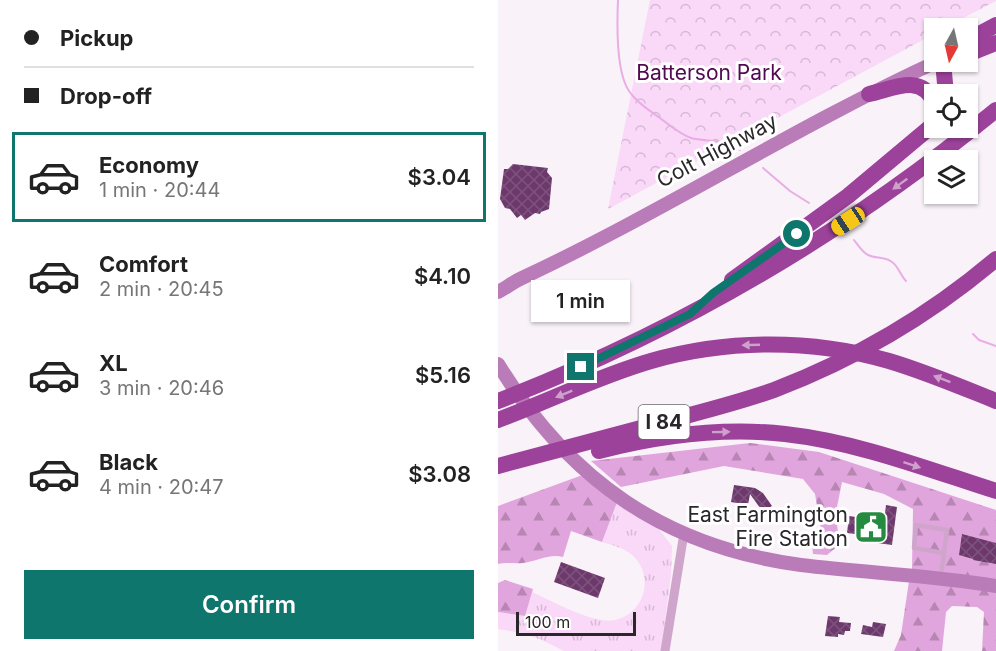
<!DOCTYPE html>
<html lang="en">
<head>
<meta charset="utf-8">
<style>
	:root { --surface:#fff; --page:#f6f6f6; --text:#222; --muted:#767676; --line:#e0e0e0; --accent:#0f766e }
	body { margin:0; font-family:Inter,sans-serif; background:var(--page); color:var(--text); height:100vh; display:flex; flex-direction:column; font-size:22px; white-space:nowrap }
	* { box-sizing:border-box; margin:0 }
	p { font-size:20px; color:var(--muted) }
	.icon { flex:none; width:33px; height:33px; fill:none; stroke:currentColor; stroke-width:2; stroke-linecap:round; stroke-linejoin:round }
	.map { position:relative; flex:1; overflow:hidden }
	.side { display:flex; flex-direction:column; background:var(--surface); width:498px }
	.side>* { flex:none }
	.top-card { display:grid; align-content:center; height:132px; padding:0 24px; background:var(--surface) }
	.needle { width:39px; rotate:188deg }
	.buttons { position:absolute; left:426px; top:18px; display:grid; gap:12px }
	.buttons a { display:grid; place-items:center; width:54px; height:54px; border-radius:0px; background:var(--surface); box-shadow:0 2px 4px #0004; font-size:30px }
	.scale { position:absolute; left:18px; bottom:15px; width:120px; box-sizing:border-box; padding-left:6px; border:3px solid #2a272a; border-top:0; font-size:16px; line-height:21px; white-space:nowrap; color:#2a272a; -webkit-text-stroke:4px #fff; paint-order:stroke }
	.end { position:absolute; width:27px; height:27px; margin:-14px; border:8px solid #0f766e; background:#fff; box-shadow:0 0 0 3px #fff }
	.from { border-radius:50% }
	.bubble { position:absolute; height:42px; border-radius:0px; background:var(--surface); box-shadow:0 2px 4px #0004; font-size:20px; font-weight:600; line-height:42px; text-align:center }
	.car { position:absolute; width:18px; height:36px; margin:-18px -9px; border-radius:8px; box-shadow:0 0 4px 2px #0007; background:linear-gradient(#f5c518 24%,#345 0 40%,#f5c518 0 76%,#345 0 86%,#f5c518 0) }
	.top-card b { display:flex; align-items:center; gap:21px; height:57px; font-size:22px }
	.top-card b+b { border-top:2px solid var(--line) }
	.top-card i { width:15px; height:15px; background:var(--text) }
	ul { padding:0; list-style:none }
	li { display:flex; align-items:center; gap:18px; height:90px; margin:0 12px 9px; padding:0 12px; border:3px solid transparent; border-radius:0px }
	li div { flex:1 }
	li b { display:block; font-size:22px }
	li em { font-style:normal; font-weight:600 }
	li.on { border-color:var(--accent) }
	li>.icon { width:54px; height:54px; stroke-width:1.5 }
	.button { display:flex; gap:12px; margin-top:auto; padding:12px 24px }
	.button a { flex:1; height:69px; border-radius:0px; background:var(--accent); color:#fff; font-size:24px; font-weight:600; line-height:69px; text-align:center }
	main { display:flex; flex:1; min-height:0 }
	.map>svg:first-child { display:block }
</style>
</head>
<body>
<main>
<section class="side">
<div class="top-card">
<b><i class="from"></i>Pickup</b>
<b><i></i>Drop-off</b>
</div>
<ul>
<li class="on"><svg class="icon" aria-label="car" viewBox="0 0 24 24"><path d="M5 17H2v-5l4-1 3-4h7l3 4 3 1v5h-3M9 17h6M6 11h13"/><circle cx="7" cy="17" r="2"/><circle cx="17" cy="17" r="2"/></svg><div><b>Economy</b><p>1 min · 20:44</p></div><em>$3.04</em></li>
<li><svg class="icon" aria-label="car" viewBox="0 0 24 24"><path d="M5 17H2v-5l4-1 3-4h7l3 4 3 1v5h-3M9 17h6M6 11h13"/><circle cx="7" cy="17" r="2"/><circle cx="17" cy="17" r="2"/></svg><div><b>Comfort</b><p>2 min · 20:45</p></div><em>$4.10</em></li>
<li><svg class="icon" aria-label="car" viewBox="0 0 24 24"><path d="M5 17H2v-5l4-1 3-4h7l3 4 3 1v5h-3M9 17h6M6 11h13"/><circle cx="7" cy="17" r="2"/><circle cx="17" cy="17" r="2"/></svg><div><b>XL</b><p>3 min · 20:46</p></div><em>$5.16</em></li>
<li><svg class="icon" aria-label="car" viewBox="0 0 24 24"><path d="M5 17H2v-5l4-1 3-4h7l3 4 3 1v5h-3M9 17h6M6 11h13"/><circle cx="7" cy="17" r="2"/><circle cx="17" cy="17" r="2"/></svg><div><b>Black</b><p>4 min · 20:47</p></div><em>$3.08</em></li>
</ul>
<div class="button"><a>Confirm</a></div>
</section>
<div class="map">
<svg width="498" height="651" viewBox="0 0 498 651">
	<defs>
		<pattern id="grass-tufts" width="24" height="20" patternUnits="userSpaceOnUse" patternTransform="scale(1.5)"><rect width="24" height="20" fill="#fad8f8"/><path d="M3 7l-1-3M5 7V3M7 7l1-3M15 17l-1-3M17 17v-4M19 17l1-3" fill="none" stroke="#d6b9d5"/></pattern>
		<pattern id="forest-firs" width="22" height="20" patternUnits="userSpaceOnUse" patternTransform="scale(1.5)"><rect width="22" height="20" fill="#e1a5dd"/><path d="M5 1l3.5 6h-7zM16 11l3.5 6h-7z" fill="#b786b3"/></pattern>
		<pattern id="park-crowns" width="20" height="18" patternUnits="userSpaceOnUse" patternTransform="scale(1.5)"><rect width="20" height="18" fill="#fad8f8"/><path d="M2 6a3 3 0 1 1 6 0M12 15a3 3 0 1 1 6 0" fill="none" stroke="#d6b9d5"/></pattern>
		<pattern id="building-cross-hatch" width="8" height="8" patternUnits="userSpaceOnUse" patternTransform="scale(1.5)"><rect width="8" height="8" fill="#6d396c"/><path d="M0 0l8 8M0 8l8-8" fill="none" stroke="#7d547d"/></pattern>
	</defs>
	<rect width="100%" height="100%" fill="#f9f2f9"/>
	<!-- grass -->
	<path fill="url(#grass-tufts)" d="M121 497 149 514 174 546 173 575 163 651H66L44 640 23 633 0 629V612L27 616 34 592C54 601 97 625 117 620 148 613 157 574 133 554 125 548 114 545 104 542Z"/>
	<!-- forest -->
	<g fill="url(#forest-firs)">
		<path d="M252 443 321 452 498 510V580L414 569 415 509 386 494 344 482 338 512 341 545 329 555 315 554 314 545 324 535 317 494 305 479 226 466 123 487 93 461Z"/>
		<path d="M90 473 121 497 104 542 73 531 65 557C52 553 39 561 25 563 17 564 9 562 0 564V506Z"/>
		<path d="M7 580 35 589 27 616 0 612V583Z"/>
		<path d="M411 581 498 586V651H484L486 612 479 607 454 606 448 612 444 651H396L403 635Z"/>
	</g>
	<!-- park -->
	<path fill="url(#park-crowns)" d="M152 0H498V1L446 28H436V34L110 209Z"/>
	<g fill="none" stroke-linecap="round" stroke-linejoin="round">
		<!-- stream -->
		<g stroke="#e9ade6" stroke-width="2">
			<path d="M120 0C119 23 118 72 131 91 138 102 151 110 162 118 171 125 182 134 193 138 210 142 227 139 242 150"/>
			<path d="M265 168 292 191 311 203"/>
			<path d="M356 240C360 245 364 252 370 255 378 259 386 256 394 262 401 267 402 275 408 281"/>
			<path d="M475 334 481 340 498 346"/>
		</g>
	</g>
	<!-- building -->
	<g fill="url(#building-cross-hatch)">
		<path d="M15 164 50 168 49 172 54 178 51 209 43 212 42 214 37 213 27 220 23 215 19 218 12 209 7 208 2 199 6 169H10Z"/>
		<path d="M236 485 257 488 265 493 274 506 265 512 252 494 250 505 233 502Z"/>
		<path d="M388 505 399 507 394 545 372 542 373 536 349 533 351 516 386 521Z"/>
		<path d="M464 534 498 543V564L475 560V559L461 555Z"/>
		<path d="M63 562 107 578 100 598 56 582Z"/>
		<path d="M330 616 342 617 341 622 353 623 352 631H347L346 635 340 634V637L327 636Z"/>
		<path d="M375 622 388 624 385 637 363 634 365 625 374 627Z"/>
	</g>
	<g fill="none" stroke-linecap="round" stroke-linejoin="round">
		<!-- lane -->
		<path stroke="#cfa5cc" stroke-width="4.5" d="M443 576 449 530 418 525 416 548 446 553"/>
		<!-- street -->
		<path stroke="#cfa5cc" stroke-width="9" d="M167 651 186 533"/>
		<!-- secondary -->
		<g stroke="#ba7cb8" stroke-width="14">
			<path d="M0 292C8 288 15 282 24 278 165 212 297 127 438 62"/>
			<path d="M0 364C71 480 167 547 303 565 368 573 434 575 498 586"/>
		</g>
		<!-- highway -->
		<g stroke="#9c429a" stroke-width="16">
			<path d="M470 40 498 25"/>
			<path d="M470 54 498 43"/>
			<path d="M445 62 448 94"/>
			<path d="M371 94C395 89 423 73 436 102"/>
			<path d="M234 280 350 196 436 124"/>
			<path d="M0 401C181 331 348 233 498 110"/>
			<path d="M0 420C51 401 101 376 153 361 230 339 314 339 391 361 428 372 463 387 498 401"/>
			<path d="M101 451C163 435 224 427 287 434 359 442 429 469 498 491"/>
			<path d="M0 466C53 452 105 438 158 424 198 413 237 404 276 390 357 359 432 315 498 259"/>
		</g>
	</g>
	<!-- one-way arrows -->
	<defs><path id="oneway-solid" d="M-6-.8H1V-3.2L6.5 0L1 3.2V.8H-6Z" transform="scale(1.5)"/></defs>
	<g fill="#cea0cc">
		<use href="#oneway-solid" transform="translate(402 184) rotate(144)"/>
		<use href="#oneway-solid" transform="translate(253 345) rotate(178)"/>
		<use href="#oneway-solid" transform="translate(444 379) rotate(-159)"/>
		<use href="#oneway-solid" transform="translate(66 394) rotate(158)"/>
		<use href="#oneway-solid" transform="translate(223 432) rotate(-1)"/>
		<use href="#oneway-solid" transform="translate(414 465) rotate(18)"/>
	</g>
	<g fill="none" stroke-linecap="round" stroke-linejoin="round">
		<!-- route -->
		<path stroke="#0f766e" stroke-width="8" d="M83 367 192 314 215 293 299 234"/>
	</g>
	<!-- icons -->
	<defs>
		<g id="civic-square" transform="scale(1.725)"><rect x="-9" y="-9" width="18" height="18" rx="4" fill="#248b40" stroke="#fff"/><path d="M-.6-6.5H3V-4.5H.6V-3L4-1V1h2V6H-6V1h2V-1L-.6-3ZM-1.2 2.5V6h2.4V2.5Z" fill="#fff"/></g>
	</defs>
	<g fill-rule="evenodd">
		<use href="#civic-square" x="373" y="527"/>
	</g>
	<g text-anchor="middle" stroke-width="6" stroke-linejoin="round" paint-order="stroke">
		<!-- shield labels -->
		<rect fill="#fff" stroke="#6a686a" stroke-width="1.5" x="140.5" y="405" width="51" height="34" rx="4.5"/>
		<g font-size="20" font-weight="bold" fill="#2a272a">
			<text x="166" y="429">I 84</text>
		</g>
		<!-- park labels -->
		<g font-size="21" fill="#510951" stroke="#fff">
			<text x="211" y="80">Batterson Park</text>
		</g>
		<!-- street labels -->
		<g font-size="21" fill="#2a272a" stroke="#fff">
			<text transform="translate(219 151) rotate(-28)" y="7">Colt Highway</text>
		</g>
		<!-- poi labels -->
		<g font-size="21" fill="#2a272a" stroke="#fff" text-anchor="end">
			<text x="350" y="522">East Farmington<tspan x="350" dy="24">Fire Station</tspan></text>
		</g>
	</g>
</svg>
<div class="buttons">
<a><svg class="needle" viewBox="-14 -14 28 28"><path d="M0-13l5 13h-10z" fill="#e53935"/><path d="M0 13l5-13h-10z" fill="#767676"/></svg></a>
<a><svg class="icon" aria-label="locate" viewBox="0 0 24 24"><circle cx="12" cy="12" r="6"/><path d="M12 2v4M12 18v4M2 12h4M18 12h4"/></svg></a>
<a><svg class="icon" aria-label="layers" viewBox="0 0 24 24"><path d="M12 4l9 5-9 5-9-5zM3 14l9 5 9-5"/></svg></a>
</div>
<div class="scale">100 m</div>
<i class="end from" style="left:299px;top:234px"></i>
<i class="end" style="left:83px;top:367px"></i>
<div class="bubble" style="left:33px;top:280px;width:99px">1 min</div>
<i class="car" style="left:350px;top:221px;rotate:237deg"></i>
</div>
</main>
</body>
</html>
